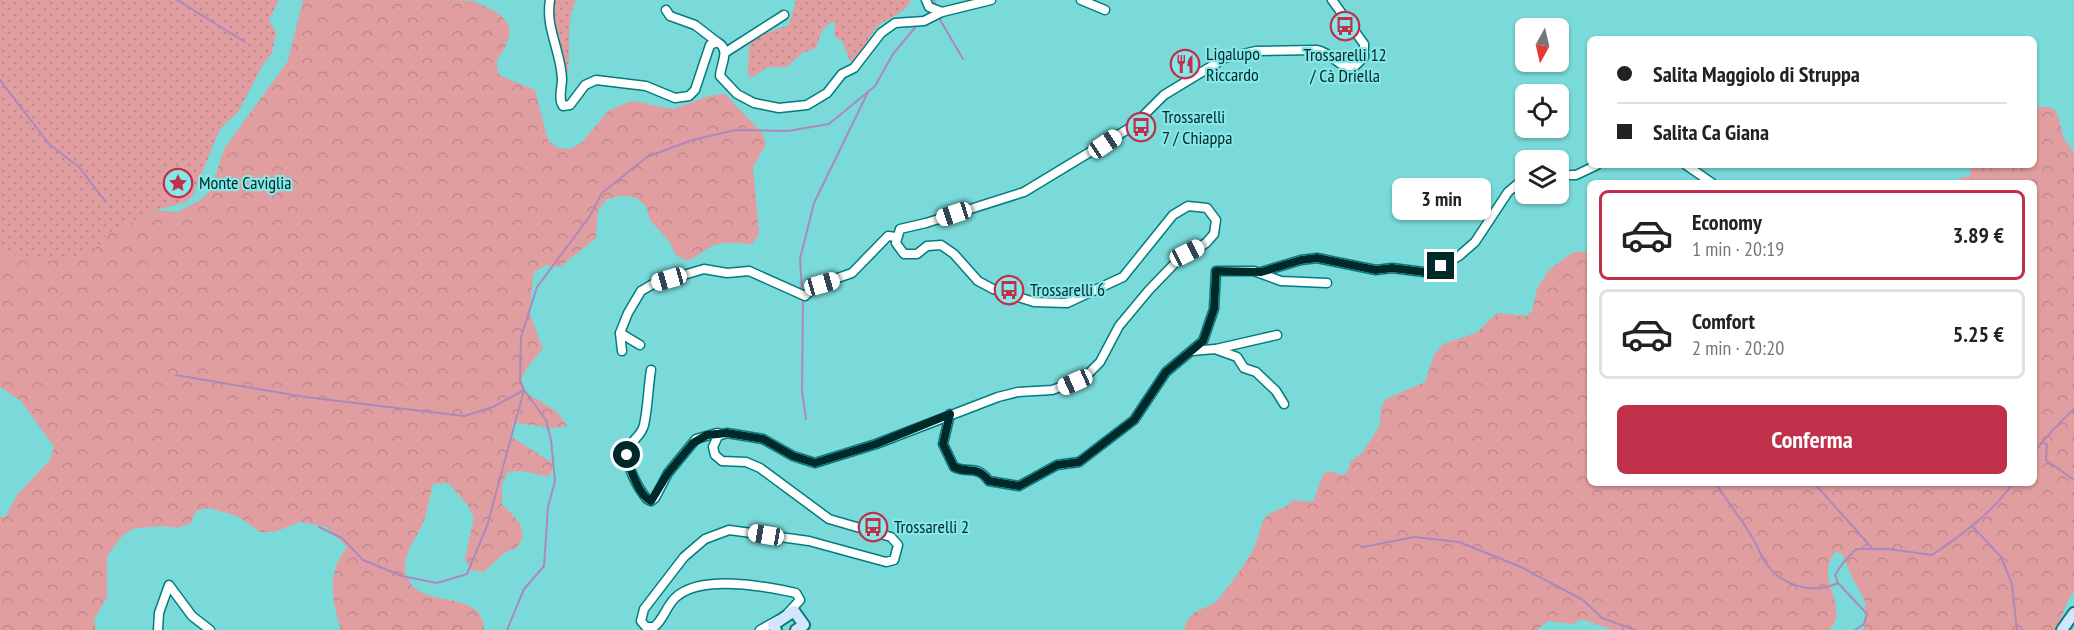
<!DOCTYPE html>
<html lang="it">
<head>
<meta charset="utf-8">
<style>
	:root { --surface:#fff; --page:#f2f2f2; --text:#222; --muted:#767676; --line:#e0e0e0; --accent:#c0304a }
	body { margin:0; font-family:"PT Sans Narrow",sans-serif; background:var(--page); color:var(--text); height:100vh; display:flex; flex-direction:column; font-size:22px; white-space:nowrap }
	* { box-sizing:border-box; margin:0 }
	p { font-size:20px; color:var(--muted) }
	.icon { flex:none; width:33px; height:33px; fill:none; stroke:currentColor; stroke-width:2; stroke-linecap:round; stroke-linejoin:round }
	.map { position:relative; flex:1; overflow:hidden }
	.side { position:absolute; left:1587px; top:180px; width:450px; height:306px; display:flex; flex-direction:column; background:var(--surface); border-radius:9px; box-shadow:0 2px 4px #0004 }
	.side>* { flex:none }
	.hud { position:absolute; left:1587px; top:36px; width:450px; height:132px; border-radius:9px; box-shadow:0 2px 4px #0004; display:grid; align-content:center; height:132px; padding:0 30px; background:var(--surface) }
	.needle { width:39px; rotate:188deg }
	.fabs { position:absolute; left:1515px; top:18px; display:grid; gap:12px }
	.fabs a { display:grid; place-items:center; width:54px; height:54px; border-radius:9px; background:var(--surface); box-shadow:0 2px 4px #0004; font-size:30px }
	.end { position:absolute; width:27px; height:27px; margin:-14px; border:8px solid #00292a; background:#fff; box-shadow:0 0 0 3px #fff }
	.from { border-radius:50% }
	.bubble { position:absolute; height:42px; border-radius:9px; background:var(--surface); box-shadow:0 2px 4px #0004; font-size:20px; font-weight:700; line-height:42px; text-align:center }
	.car { position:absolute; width:18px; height:36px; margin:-18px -9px; border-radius:8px; box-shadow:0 0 4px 2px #0007; background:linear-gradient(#fff 24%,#345 0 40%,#fff 0 76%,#345 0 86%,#fff 0) }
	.hud b { display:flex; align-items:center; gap:21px; height:57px; font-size:22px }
	.hud b+b { border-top:2px solid var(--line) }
	.hud i { width:15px; height:15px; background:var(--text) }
	ul { padding:10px 0 0; list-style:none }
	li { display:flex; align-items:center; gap:18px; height:90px; margin:0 12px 9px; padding:0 18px; border:3px solid var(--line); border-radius:9px }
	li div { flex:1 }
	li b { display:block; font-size:22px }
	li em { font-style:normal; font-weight:700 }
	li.selected { border-color:var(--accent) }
	li>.icon { width:54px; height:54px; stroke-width:1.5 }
	.action { display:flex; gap:12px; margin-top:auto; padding:12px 30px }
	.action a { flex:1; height:69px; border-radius:9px; background:var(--accent); color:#fff; font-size:24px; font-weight:700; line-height:69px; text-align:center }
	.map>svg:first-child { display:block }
</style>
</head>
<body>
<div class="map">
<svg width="2074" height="630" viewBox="0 0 2074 630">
	<defs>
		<pattern id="grass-dots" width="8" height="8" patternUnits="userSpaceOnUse" patternTransform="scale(1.5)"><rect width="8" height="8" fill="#e19ea1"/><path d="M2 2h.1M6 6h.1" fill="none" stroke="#bf888b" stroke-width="1.8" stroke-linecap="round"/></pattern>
		<pattern id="forest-crowns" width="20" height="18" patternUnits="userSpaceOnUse" patternTransform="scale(1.5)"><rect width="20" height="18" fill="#e19ea1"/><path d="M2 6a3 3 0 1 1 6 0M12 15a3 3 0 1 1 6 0" fill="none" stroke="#bf888b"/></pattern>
	</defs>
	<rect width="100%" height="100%" fill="#7ad9d9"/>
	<!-- grass -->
	<g fill="url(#grass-dots)">
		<path d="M0 0H279L269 19 276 33 272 53 262 66 238 112 220 129 192 197 184 203 155 210 107 234 99 245 88 252 62 261 35 260 0 251Z"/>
		<path d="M554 0H576C564 26 573 55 566 82 564 53 551 30 554 0Z"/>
		<path d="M796 0H911C905 15 887 17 877 27 866 38 864 54 851 63L842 41 834 36 835 22C822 23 820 37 816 48L802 53 787 67H768L751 78 748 74 749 45 760 35 789 25Z"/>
	</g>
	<!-- forest -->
	<g fill="url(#forest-crowns)">
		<path d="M303 0C348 0 392 0 437 0 447 0 464 0 473 1 505 15 523 24 497 60L498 73C510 82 522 83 535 90L548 140 558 148 571 149 582 142 609 110 632 101 673 109 712 95 725 94 762 133 766 144 753 167 759 234 752 244C739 243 724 241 712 246 704 250 697 257 687 261L675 254 669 241 650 220 646 206 635 197 621 196 607 199 598 210 596 238 560 267 546 265 534 272 529 312 543 349C490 404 551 390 567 426 549 431 532 423 513 423L510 436 554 464 549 477 522 471 508 472 502 484V504L520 523 523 536 517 548 504 553 484 572 471 570 465 558 474 517 467 504 448 483 433 484C430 495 428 508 424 520 417 541 394 561 411 584 428 607 484 591 484 630H341C332 600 326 574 347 547L327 527 300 522 274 532H260L237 516 209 508 196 511 190 524 177 528 163 526 135 528 123 535 107 556V597L94 620 96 630H0V516L5 518 17 495 50 460 54 447 21 401 0 387V251L35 260 62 261 88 252 99 245 107 234 155 210 178 212 202 199 211 189 224 149 288 61Z"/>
		<path d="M2034 107H2048L2056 110 2064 138 2074 153V592C2064 601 2064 618 2056 630H1864C1868 597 1865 603 1851 575 1847 567 1846 560 1841 553L1835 552C1813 581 1852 607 1829 630H1614L1581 619 1573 624 1548 621 1537 630H1184C1190 604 1208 613 1220 597 1233 581 1244 566 1254 548 1259 538 1259 526 1266 517 1274 508 1286 510 1293 500L1313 502 1323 475 1328 471 1342 475 1348 471 1351 461 1363 452 1379 427 1382 405 1386 399 1425 382 1434 355 1443 344 1476 333 1497 313 1526 316 1532 311 1537 289 1549 270 1573 252H1590V483H2034V183H1956L1960 178 1970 176 1971 165H2034Z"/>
	</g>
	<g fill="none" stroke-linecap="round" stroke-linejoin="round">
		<!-- stream -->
		<g stroke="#ad89bb" stroke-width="2">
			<path d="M177 0 245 42"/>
			<path d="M934 0 936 7"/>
			<path d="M939 18 963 59"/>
			<path d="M0 80 49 144 79 167 106 202"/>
			<path d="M802 291 800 259 814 203 868 92"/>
			<path d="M803 297 802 391 806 419"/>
			<path d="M176 375 305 397 464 416 493 407 524 390"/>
			<path d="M2041 443 2047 444 2046 460 2074 480"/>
			<path d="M2034 453C2046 436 2059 423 2074 409"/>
			<path d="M1716 483C1727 502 1741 518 1752 537 1757 545 1760 554 1765 562 1782 586 1812 595 1838 583"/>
			<path d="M1814 483 1872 548"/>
			<path d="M319 527 342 538 363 560 402 576 437 583 467 574 487 526 524 390"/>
			<path d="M1973 527 2001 557 2012 584 2017 630"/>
			<path d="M1363 547 1414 537 1459 542 1521 567 1583 600 1602 618 1635 630"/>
			<path d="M507 630 524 589 544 566 548 507 555 481 551 440 546 420 524 390 520 380 521 337 537 287 590 216 602 193 647 157 692 140 736 130 788 131 829 124 875 86 893 54 918 24"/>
			<path d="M1855 630 1864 624 1867 614 1838 583 1835 575 1843 563 1856 549H1888L1932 555C1963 534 1992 513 2013 483"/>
		</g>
		<!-- street casing -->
		<g stroke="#017c7d" stroke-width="11">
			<g id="street">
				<path d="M550 0C545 28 561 51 562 79 562 88 558 99 563 106L570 105 585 85 596 80 646 86 675 98 689 96 695 90 710 45 717 42C731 49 721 63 720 76L737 94 754 103 779 108 807 105 827 93 842 74 854 68 881 33 895 23 924 21 942 12 991 0"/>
				<path d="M926 0 929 7 942 12"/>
				<path d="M1081 0 1105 10"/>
				<path d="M666 10 670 16 695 25 717 42"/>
				<path d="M726 52 784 15"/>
				<path d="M1686 165 1712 183"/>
				<path d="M1558 175H1576L1597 165"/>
				<path d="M1261 272 1301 260 1317 258 1376 270 1392 268 1424 272 1436 269 1459 256 1475 242 1508 192 1526 177"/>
				<path d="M620 333 640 345"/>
				<path d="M1216 349 1277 335"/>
				<path d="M622 351 620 333 628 313 641 291 653 284 704 269 727 273 749 271 805 296 815 286 852 273 888 236 896 237"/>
				<path d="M1192 351 1215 349 1237 357 1244 368 1256 372 1276 391 1284 404"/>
				<path d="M651 370C648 388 648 407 644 425 642 434 636 437 631 444 620 458 638 488 647 499L651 501 655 498 668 473 696 439 717 433 722 434"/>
				<path d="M950 414 943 444 954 467C969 474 977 464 989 481L1019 486 1057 465 1079 462 1134 420 1166 372 1203 341 1214 309 1216 271H1254L1281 281 1327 283"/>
				<path d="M788 613 800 600 796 593C764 586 702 574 676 597 666 606 664 619 654 627H646L641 621 644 609 684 557 705 539 729 530 809 541 886 562 894 560 898 545 891 537 829 519 760 468 746 462 722 461 715 455 713 447 718 436 727 433 763 439 793 456 815 463 876 444 998 397 1018 392 1052 390 1075 382 1086 376 1100 362 1119 326 1149 290 1177 261 1206 243 1214 234 1216 220 1207 208 1188 206 1173 215 1123 277 1067 303 1034 302 993 289 978 281 954 254 941 245 927 246 917 254H904L896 243 900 229 926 223 1024 192 1133 126 1164 95 1225 58 1256 51 1317 50C1333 53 1339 70 1355 66L1364 57V44L1332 0"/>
				<path d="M158 630 159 613 169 585 192 616 210 630"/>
				<path d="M760 630 778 620"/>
			</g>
		</g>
		<!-- secondary casing -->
		<g stroke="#017c7d" stroke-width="14">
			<g id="secondary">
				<path d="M776 630 773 625 794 611 804 625 796 630"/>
				<path d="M2062 630 2074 613"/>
			</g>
		</g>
		<!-- street -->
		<use href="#street" stroke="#fff" stroke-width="8"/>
		<!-- secondary -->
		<use href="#secondary" stroke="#d3e5fd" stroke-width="10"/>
	</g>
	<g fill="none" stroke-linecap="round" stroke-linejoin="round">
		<!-- route -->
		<path stroke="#00292a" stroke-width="8" d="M627 455C629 467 639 496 651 501L668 473 693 443 707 435 727 433 763 439 793 456 815 463 876 444 950 414 943 444 954 467C970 474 977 465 989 481L1019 486 1057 465 1079 462 1134 420 1166 372 1203 341 1214 309 1216 271 1261 272 1301 260 1317 258 1376 270 1392 268 1424 272 1441 266"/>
	</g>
	<!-- icons -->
	<defs>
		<g id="bus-ring" transform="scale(1.5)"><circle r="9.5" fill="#87e6e6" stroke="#c0304a" stroke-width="1.5"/><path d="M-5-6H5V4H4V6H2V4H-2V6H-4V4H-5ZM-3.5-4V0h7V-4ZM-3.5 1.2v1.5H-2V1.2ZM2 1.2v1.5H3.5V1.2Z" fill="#c0304a"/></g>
		<g id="restaurant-ring" transform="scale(1.5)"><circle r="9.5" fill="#87e6e6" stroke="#c0304a" stroke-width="1.5"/><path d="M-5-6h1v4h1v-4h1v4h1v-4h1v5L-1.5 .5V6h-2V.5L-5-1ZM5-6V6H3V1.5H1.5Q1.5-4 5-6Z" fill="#c0304a"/></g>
		<g id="sight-ring" transform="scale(1.5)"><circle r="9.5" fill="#87e6e6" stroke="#c0304a" stroke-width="1.5"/><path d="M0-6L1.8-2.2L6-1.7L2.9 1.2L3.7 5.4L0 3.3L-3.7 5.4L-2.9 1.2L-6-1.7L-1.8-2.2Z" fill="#c0304a"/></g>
	</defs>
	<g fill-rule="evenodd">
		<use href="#bus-ring" x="1345" y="26"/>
		<use href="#restaurant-ring" x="1185" y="64"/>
		<use href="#bus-ring" x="1141" y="127"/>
		<use href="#sight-ring" x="178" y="183"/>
		<use href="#bus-ring" x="1009" y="290"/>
		<use href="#bus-ring" x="873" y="527"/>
	</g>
	<g text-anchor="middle" stroke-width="4.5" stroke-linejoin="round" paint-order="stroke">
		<!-- poi labels -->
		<g font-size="18" fill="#00292a" stroke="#87e6e6" text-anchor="start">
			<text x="1206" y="60">Ligalupo<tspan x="1206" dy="21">Riccardo</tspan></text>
			<text x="1345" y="61" text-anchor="middle">Trossarelli 12<tspan x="1345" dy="21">/ Cà Driella</tspan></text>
			<text x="1162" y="123">Trossarelli<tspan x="1162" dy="21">7 / Chiappa</tspan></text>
			<text x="199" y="189">Monte Caviglia</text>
			<text x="1030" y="296">Trossarelli 6</text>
			<text x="894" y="533">Trossarelli 2</text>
		</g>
	</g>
</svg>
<div class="fabs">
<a><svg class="needle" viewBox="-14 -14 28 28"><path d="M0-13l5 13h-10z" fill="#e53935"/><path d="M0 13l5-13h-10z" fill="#767676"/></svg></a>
<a><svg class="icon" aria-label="locate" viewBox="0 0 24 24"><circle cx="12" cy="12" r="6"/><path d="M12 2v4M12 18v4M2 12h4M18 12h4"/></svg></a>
<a><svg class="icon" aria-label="layers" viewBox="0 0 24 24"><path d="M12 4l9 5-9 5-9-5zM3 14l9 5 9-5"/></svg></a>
</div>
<i class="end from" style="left:627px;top:455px"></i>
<i class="end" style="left:1441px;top:266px"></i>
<div class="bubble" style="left:1392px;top:178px;width:99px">3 min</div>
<i class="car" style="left:1105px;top:144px;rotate:56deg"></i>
<i class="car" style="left:954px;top:214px;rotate:252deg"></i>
<i class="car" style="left:1187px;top:253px;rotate:63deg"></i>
<i class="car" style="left:669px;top:279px;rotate:254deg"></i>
<i class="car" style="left:822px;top:284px;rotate:74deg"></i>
<i class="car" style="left:1075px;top:382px;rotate:246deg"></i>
<i class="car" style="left:766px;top:535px;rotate:280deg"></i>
<div class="hud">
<b><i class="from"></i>Salita Maggiolo di Struppa</b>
<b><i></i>Salita Ca Giana</b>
</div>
<section class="side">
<ul>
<li class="selected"><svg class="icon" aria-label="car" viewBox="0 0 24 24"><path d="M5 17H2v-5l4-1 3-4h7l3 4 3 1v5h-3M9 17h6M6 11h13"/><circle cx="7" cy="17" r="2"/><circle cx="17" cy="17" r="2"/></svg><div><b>Economy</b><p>1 min · 20:19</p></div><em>3.89 €</em></li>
<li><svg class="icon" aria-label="car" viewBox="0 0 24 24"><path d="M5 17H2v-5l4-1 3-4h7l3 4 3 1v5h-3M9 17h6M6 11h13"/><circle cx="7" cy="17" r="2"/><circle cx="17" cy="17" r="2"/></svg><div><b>Comfort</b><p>2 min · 20:20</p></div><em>5.25 €</em></li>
</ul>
<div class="action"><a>Conferma</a></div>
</section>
</div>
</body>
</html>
